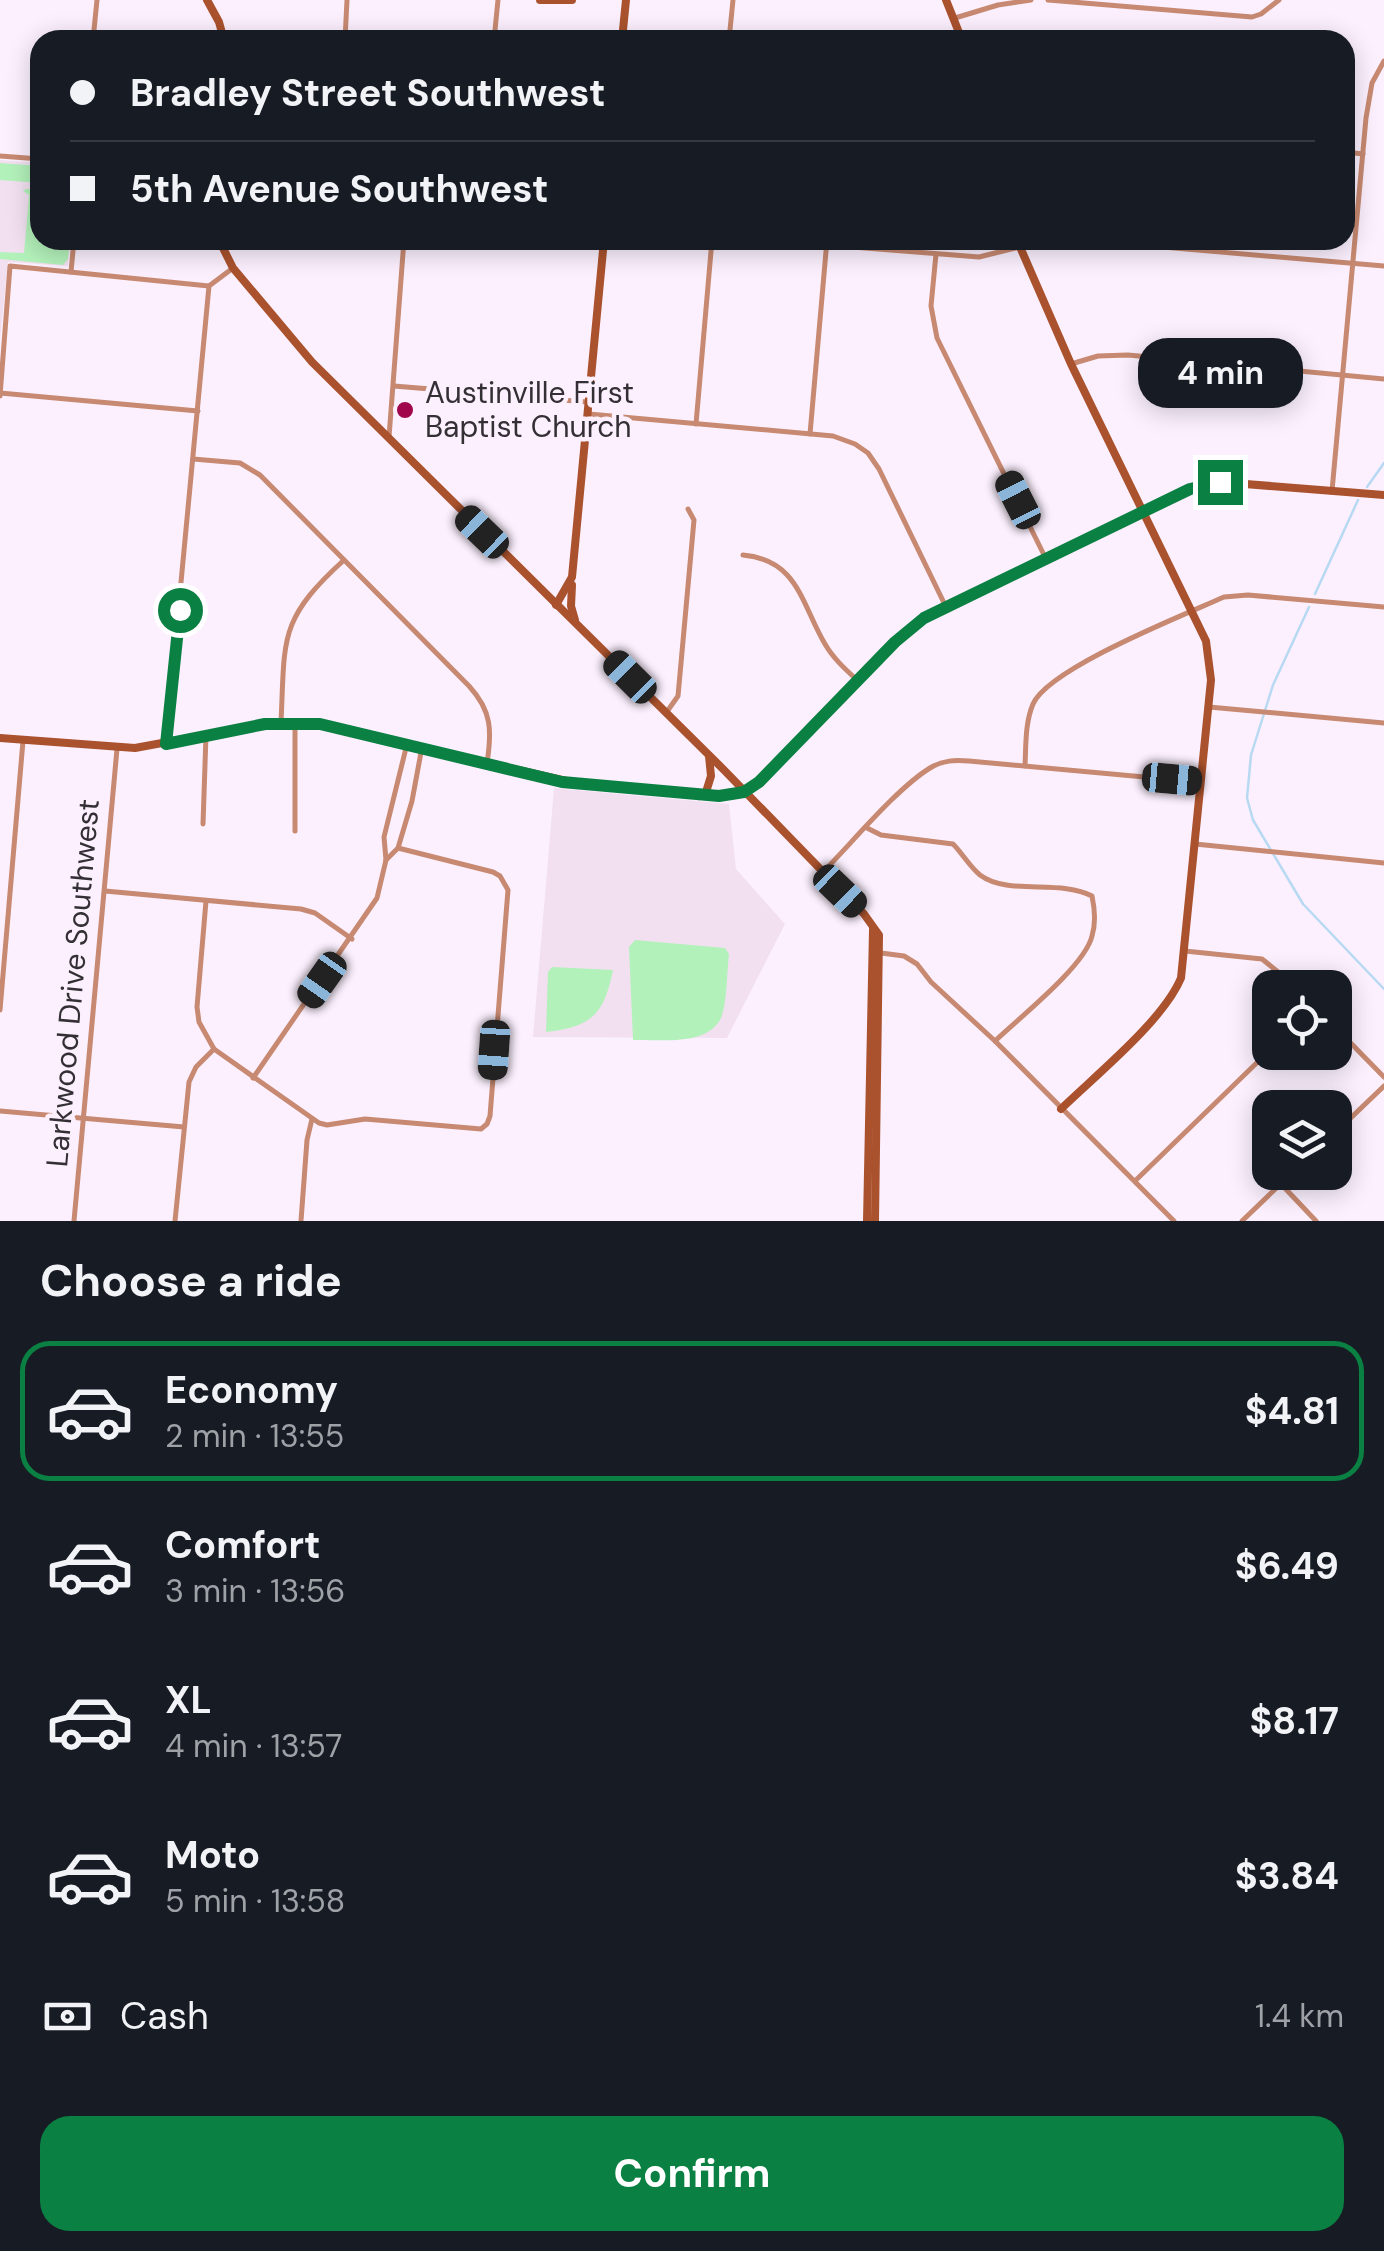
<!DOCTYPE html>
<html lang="en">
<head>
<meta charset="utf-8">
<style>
	:root { --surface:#171b24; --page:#242831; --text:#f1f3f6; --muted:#9ea1a6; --line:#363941; --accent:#0b8043 }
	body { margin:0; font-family:"DM Sans",sans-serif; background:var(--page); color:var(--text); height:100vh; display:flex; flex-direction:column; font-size:38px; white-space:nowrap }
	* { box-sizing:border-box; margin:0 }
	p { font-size:32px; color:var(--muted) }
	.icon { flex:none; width:55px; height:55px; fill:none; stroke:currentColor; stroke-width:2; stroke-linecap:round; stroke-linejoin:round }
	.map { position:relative; height:1221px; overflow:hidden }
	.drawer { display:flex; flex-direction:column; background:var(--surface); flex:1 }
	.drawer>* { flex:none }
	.hud { position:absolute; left:30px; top:30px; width:1325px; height:220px; border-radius:30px; box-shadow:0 5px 25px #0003; display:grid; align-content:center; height:220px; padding:0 40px; background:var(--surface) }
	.buttons { position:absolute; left:1252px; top:970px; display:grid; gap:20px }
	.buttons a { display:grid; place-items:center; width:100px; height:100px; border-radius:20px; background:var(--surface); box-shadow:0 5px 25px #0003; font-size:50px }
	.end { position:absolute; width:45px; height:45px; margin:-22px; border:12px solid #0b8043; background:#fff; box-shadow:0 0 0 5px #fff }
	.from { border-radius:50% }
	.bubble { position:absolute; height:70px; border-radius:30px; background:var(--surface); box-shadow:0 5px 25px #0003; font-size:32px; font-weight:700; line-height:70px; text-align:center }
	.car { position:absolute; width:30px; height:60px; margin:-30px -15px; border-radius:12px; box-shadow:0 0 8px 2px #0007; background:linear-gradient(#222 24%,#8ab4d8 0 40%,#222 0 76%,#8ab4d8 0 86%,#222 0) }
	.hud b { display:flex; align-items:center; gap:35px; height:95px; font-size:38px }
	.hud b+b { border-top:2px solid var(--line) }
	.hud i { width:25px; height:25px; background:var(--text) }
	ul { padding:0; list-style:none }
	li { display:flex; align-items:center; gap:30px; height:140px; margin:0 20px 15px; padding:0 20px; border:5px solid transparent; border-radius:30px }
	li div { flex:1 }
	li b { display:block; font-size:38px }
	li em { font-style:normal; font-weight:700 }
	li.active { border-color:var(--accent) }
	li>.icon { width:90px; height:90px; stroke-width:1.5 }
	h2 { padding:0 40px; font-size:45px; line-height:120px }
	.pay { display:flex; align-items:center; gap:25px; height:110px; padding:0 40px; font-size:38px }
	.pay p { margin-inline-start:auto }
	.button { display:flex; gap:20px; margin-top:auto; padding:20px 40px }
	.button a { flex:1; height:115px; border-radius:30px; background:var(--accent); color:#fff; font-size:40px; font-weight:700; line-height:115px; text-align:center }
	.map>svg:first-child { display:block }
</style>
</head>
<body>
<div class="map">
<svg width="1384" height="1221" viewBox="0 0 1384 1221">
	<rect width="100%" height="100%" fill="#fcf0fe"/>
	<!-- education -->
	<g fill="#f2e0f1">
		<path d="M0 160 40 163V240H70L68 266 8 262 0 340Z"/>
		<path d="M554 788 729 804 736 869 785 924 727 1038 533 1037Z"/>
	</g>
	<!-- green -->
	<g fill="#b3f1ba">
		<path d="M0 163 40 166V183L0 180Z"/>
		<path d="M26 189H40V240H70L68 259 63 265 0 259V252L24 253 29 195 23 191Z"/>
		<path d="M635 940 725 948 729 954C727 970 727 1005 721 1018 707 1047 659 1039 633 1040L629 947Z"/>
		<path d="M552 967 613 970C604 1015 591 1027 546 1032L548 972Z"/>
	</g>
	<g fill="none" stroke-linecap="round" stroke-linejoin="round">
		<!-- stream -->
		<g stroke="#b7d9f2" stroke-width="2.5">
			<path d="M1367 487 1384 463"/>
			<path d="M1315 594 1358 500"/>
			<path d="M1309 607 1273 685 1251 755 1247 798 1253 820 1303 904 1384 989"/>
		</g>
		<!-- street -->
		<g stroke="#c78971" stroke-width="5">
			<path d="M1048 0 1252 17 1261 14 1279 0"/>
			<path d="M955 18 998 5 1031 0"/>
			<path d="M93 40 97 0"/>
			<path d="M345 40 347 0"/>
			<path d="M494 40 498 0"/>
			<path d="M729 40 733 0"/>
			<path d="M1345 152 1363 154"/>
			<path d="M0 156 40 159"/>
			<path d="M1081 240 1384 266"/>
			<path d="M827 245 979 257 1048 240"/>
			<path d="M936 254 931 306 937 338 1046 559"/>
			<path d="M71 272 74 240"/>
			<path d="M1071 364 1098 356 1128 355 1384 379"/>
			<path d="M394 386 587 402"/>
			<path d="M0 393 198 411"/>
			<path d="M0 396 10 266 209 286"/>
			<path d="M589 414 833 436 855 444 868 453 879 469 946 607"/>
			<path d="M696 424 712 240"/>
			<path d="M810 434 827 240"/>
			<path d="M389 437 404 240"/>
			<path d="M193 459 240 463 260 475 469 686C492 711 492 731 487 763"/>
			<path d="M1332 491 1366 118 1372 83 1384 61"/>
			<path d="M743 555C798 560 801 603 825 644 833 658 845 669 857 680"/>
			<path d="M1209 707 1384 723"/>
			<path d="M666 713 678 696 694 520 688 509"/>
			<path d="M281 723C285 638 278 620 344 560"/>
			<path d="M166 741 209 286 233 268"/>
			<path d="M1025 766C1026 745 1025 723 1033 704 1049 668 1184 615 1224 597L1248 595 1384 607"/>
			<path d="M203 824 206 735"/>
			<path d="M867 828 881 835 953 844C962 853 970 867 980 875 1008 896 1060 879 1092 896 1095 910 1096 923 1092 936 1085 966 1019 1018 995 1041"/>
			<path d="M295 831V726"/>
			<path d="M1195 844 1384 863"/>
			<path d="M386 860 398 848 412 801 422 747"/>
			<path d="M822 873C852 843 896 789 930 768 943 760 955 760 969 761L1199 782"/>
			<path d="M105 891 301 909 315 913 352 939"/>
			<path d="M206 901 197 1007 199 1022 214 1049 319 1123 327 1125 365 1119 481 1129 487 1124 490 1116 508 890 500 876 493 872 398 848"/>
			<path d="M1185 951 1262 959 1298 988"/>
			<path d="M881 953 904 956 917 964 931 982 995 1041 1174 1221"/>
			<path d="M0 1010 23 741"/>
			<path d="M1335 1027 1384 1077"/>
			<path d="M253 1078 377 898 386 860 384 837 407 744"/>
			<path d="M0 1111 184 1127"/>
			<path d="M1335 1133 1384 1086"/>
			<path d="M1136 1180 1270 1050"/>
			<path d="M1281 1184 1316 1221"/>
			<path d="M74 1221 117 749"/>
			<path d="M175 1221 189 1082 196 1067 214 1049"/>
			<path d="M301 1221 307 1140 312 1119"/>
			<path d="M1242 1221 1293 1172"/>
		</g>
		<!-- secondary -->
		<g stroke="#aa522d" stroke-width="8">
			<path d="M207 0 219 22 224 40"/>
			<path d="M540 0H572"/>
			<path d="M946 0 962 40"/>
			<path d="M622 40 626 0"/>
			<path d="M219 240 233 268 312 362 724 770 864 914 879 935 875 1221"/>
			<path d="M1017 240 1071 364 1206 641 1211 680 1181 978C1163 1021 1096 1075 1061 1109"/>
			<path d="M572 585 571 606 575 620"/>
			<path d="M556 605 572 577 604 240"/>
			<path d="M0 738 135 748 265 724H319L584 785 719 796 744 791 759 782 906 631 924 618 1190 489 1220 482 1384 495"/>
			<path d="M699 796 706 792 711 776 709 756"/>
			<path d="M867 1221 873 930"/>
		</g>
	</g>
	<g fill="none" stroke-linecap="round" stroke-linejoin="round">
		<!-- route -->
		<path stroke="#0b8043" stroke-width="12" d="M180 610 166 744 265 724H320L562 782 719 796 744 792 759 782 895 642 924 618 1190 489 1220 482"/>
	</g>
	<!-- markers -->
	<circle fill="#a0064b" stroke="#fcf0fe" stroke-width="4" cx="405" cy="410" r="10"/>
	<g text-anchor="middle" stroke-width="9" stroke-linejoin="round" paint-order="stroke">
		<!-- poi labels -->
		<g font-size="30" fill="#332f34" stroke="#fcf0fe" text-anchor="start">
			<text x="425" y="403">Austinville First<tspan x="425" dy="34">Baptist Church</tspan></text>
		</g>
		<!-- street labels -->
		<g font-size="30" fill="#332f34" stroke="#fcf0fe">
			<text transform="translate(73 983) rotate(-85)" y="10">Larkwood Drive Southwest</text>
		</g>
	</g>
</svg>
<div class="buttons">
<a><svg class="icon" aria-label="locate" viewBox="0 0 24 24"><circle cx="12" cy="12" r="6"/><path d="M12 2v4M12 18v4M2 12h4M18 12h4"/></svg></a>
<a><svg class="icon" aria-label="layers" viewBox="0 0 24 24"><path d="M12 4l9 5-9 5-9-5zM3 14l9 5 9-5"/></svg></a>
</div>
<i class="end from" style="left:180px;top:610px"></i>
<i class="end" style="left:1220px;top:482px"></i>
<div class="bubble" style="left:1138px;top:338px;width:165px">4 min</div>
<i class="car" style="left:1018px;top:500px;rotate:333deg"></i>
<i class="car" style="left:482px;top:532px;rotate:314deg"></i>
<i class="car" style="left:630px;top:677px;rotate:315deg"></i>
<i class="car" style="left:1172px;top:779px;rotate:95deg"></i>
<i class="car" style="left:840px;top:891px;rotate:134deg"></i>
<i class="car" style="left:322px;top:980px;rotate:215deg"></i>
<i class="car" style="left:494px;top:1050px;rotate:184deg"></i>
<div class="hud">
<b><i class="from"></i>Bradley Street Southwest</b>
<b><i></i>5th Avenue Southwest</b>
</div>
</div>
<section class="drawer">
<h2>Choose a ride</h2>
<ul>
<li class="active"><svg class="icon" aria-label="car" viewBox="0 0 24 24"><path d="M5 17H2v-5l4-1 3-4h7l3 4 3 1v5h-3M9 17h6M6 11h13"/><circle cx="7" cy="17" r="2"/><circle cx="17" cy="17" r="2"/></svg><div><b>Economy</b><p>2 min · 13:55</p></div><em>$4.81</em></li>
<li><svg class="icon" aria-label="car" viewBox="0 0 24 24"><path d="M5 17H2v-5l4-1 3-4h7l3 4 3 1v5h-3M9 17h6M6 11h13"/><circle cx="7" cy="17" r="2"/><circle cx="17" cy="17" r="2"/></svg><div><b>Comfort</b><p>3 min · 13:56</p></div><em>$6.49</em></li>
<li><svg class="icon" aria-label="car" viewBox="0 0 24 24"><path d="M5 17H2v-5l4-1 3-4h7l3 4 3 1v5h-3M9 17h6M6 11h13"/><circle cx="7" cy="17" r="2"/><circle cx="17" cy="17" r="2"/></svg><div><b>XL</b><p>4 min · 13:57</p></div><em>$8.17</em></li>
<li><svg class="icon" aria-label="car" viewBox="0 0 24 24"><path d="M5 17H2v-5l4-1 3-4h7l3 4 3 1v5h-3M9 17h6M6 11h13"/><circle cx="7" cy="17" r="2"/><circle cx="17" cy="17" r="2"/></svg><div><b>Moto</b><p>5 min · 13:58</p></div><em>$3.84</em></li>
</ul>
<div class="pay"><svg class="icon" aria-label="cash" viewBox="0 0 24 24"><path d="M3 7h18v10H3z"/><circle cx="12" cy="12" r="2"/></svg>Cash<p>1.4 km</p></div>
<div class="button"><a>Confirm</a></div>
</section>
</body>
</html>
